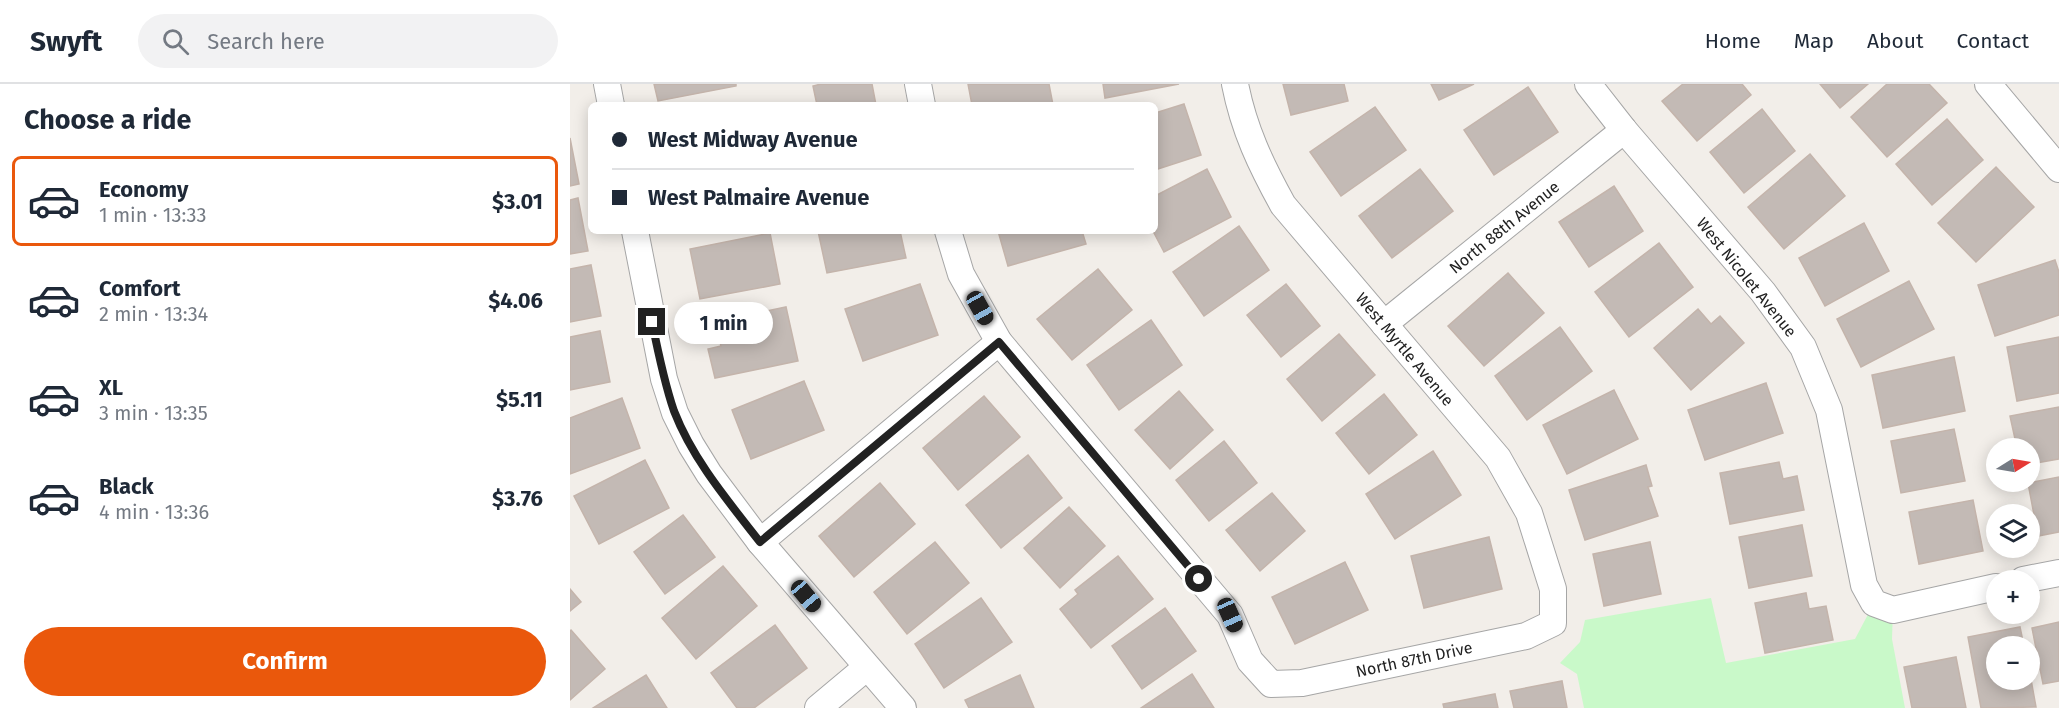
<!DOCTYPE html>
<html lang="en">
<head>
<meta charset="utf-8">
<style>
	:root { --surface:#fff; --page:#f2f2f3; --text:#1f2937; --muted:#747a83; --line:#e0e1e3; --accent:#ea580c }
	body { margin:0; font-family:"Fira Sans",sans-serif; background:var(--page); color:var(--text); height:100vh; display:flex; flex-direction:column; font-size:22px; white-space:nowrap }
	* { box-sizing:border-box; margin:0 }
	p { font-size:20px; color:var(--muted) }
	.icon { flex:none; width:33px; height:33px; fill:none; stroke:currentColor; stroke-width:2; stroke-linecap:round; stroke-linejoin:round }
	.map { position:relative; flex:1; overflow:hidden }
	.sheet { display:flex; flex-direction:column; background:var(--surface); width:570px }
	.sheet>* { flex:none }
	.hud { position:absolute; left:18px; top:18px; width:570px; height:132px; border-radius:9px; box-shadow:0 3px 15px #0003; display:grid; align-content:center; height:132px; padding:0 24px; background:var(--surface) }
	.needle { width:39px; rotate:79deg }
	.tools { position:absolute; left:1416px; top:354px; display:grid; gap:12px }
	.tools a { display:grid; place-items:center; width:54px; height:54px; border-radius:50%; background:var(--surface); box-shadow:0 3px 15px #0003; font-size:30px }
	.end { position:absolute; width:27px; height:27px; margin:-14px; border:8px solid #222; background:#fff; box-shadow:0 0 0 3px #fff }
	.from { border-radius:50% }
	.bubble { position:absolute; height:42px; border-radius:21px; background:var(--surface); box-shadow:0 3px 15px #0003; font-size:20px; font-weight:700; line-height:42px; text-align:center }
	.car { position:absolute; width:18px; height:36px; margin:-18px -9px; border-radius:8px; box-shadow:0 0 4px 2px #0007; background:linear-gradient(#222 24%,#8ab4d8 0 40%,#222 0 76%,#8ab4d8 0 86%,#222 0) }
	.hud b { display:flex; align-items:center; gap:21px; height:57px; font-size:22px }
	.hud b+b { border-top:2px solid var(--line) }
	.hud i { width:15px; height:15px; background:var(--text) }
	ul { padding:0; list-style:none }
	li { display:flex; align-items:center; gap:18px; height:90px; margin:0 12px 9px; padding:0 12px; border:3px solid transparent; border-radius:9px }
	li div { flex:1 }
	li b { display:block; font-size:22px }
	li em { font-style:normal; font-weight:700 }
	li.current { border-color:var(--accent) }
	li>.icon { width:54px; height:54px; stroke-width:1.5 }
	h2 { padding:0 24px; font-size:27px; line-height:72px }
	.action { display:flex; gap:12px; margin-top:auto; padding:12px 24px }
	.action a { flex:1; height:69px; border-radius:36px; background:var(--accent); color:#fff; font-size:24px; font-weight:700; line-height:69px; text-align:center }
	header { display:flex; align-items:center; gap:36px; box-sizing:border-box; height:84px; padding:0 30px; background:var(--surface); border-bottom:2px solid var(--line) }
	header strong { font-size:28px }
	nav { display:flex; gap:33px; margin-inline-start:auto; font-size:21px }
	.search { width:420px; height:54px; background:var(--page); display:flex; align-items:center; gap:15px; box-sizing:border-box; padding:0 21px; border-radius:33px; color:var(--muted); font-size:22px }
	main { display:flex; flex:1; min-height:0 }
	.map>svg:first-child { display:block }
</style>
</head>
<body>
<header>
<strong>Swyft</strong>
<div class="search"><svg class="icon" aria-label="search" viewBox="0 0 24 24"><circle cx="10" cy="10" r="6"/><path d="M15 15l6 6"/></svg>Search here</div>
<nav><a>Home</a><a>Map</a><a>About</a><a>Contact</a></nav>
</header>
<main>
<section class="sheet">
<h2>Choose a ride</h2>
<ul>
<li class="current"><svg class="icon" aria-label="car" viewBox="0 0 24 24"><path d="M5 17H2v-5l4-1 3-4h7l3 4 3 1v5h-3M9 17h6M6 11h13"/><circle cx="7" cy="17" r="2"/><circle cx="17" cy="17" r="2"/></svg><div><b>Economy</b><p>1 min · 13:33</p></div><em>$3.01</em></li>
<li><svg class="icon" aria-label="car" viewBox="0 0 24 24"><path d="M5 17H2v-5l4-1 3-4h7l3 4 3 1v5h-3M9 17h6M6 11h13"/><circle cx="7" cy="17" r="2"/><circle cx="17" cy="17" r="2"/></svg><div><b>Comfort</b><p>2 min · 13:34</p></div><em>$4.06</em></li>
<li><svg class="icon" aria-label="car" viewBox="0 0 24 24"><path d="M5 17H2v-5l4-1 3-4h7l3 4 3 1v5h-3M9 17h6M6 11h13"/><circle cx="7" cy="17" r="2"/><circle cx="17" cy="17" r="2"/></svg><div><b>XL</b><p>3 min · 13:35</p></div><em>$5.11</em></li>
<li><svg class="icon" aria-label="car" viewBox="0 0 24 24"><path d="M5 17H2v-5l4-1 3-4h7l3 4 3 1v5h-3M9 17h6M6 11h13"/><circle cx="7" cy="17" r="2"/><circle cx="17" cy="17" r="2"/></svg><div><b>Black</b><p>4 min · 13:36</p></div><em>$3.76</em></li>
</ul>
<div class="action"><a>Confirm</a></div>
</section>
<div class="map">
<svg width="1489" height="624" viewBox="0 0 1489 624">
	<rect width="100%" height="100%" fill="#f2eee9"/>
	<!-- park -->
	<path fill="#c9f9c9" d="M1141 514 1156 579 1285 555 1304 519 1323 526 1322 555 1335 624H1014L1007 590 990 579 1010 558 1015 536Z"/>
	<!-- building -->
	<g fill="#c3bab5" stroke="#c4b4ab" stroke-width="1.5">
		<path d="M84 0H166V2L88 17Z"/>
		<path d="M251 0H302L306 21H247L243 2Z"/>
		<path d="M398 0H479L483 21H402Z"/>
		<path d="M533 0H609L535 14Z"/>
		<path d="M713 0H774L778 17 721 31Z"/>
		<path d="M861 0H904L869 16Z"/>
		<path d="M1113 0H1172L1181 11 1127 57 1092 17Z"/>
		<path d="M1250 0H1298L1270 24Z"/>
		<path d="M1317 0H1359L1377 19 1317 73 1281 33Z"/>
		<path d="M958 3 988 48 924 91 894 46Z"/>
		<path d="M614 20 631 71 585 86V29Z"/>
		<path d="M805 23 836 66 771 112 740 68Z"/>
		<path d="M1192 25 1225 67 1174 109 1140 68Z"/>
		<path d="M1377 35 1413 76 1362 121 1326 80Z"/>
		<path d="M0 54 9 100 0 102Z"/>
		<path d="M1240 70 1275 112 1214 165 1178 123Z"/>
		<path d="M1426 83 1464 123 1406 178 1368 139Z"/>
		<path d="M637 85 661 133 594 168 583 147H585V112Z"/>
		<path d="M850 85 883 127 822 174 789 132Z"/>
		<path d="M1044 102 1073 147 1019 183 989 138Z"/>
		<path d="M8 114 18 167 0 170V116Z"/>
		<path d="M1294 139 1319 187 1255 222 1229 174Z"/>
		<path d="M669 142 699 186 634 232 603 188Z"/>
		<path d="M248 147H330L336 174 257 189Z"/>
		<path d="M428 147H512L516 160 438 182Z"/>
		<path d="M200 149 210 200 130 215 120 165Z"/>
		<path d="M1089 159 1123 203 1059 253 1025 208Z"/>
		<path d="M1485 176 1489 188V231L1425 252 1408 201Z"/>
		<path d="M21 181 31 232 0 238V185Z"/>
		<path d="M528 185 562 226 502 276 467 235Z"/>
		<path d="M938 189 974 229 914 282 878 242Z"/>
		<path d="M1339 197 1364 245 1291 283 1267 235Z"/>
		<path d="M350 200 368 251 293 277 275 225Z"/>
		<path d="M716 200 750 242 711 273 677 231Z"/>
		<path d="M216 223 228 277 145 294 138 265 151 262 145 238Z"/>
		<path d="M1128 225 1141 240 1150 232 1174 259 1121 306 1084 264Z"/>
		<path d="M581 236 612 281 549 326 517 281Z"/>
		<path d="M990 243 1022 287 957 336 925 292Z"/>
		<path d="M30 247 40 298 0 306V253Z"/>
		<path d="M769 250 805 291 752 337 717 295Z"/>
		<path d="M1489 253V309L1447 317 1437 263Z"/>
		<path d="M1384 273 1395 327 1313 344 1302 291Z"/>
		<path d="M234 297 254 346 181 375 162 326Z"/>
		<path d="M1196 299 1213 349 1135 376 1118 326Z"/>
		<path d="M1044 306 1068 355 997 390 973 341Z"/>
		<path d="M609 307 643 346 600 385 565 346Z"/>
		<path d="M814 310 847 351 799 390 766 349Z"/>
		<path d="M414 312 450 353 388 406 353 364Z"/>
		<path d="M52 314 70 364 0 390V334Z"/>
		<path d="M1489 323V375L1460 380V364H1447L1440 332Z"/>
		<path d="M1384 345 1395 397 1331 409 1321 357Z"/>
		<path d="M654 357 687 399 639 437 606 396Z"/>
		<path d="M863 367 891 411 825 455 796 410Z"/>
		<path d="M458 371 492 414 431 464 396 421Z"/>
		<path d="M75 376 99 424 29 460 4 412Z"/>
		<path d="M1209 378 1213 395 1227 392 1234 426 1160 440 1150 389Z"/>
		<path d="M1076 381 1082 402 1078 403 1088 432 1015 456 999 406Z"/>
		<path d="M1489 393V448L1468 452 1458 399Z"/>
		<path d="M310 399 345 440 284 493 249 452Z"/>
		<path d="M702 409 735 447 690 487 656 446Z"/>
		<path d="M1403 416 1413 467 1349 480 1339 428Z"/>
		<path d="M499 423 535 462 490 504 454 464Z"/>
		<path d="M113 431 145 473 95 510 64 468Z"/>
		<path d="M1232 441 1242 492 1179 504 1169 453Z"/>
		<path d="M919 453 932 505 854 524 841 472Z"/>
		<path d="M365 458 399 499 337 550 304 508Z"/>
		<path d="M1080 458 1091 510 1034 522 1023 470Z"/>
		<path d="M548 472 583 515 521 564 490 525 508 510 505 506Z"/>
		<path d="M775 478 798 526 725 560 702 513Z"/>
		<path d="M153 482 187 522 126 575 92 534Z"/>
		<path d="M0 505 11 518 0 527Z"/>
		<path d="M1236 509 1239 525 1256 522 1263 556 1195 569 1185 519Z"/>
		<path d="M411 514 442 558 374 604 345 560Z"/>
		<path d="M595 524 626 567 572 605 542 562Z"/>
		<path d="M1489 538V597L1473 600 1462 544Z"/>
		<path d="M205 541 237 584 184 624H167L141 589Z"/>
		<path d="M1450 543 1454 562H1426V596H1460V590L1466 623 1411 624 1398 553Z"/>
		<path d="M1 546 35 585 0 616V547Z"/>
		<path d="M1386 573 1396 624H1342L1334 583Z"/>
		<path d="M622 590 644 624H571Z"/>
		<path d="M76 591 97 624H23Z"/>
		<path d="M450 591 464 624H399L395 616Z"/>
		<path d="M992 597 997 624H944L940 607Z"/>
		<path d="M925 610 928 624H874L873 620Z"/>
	</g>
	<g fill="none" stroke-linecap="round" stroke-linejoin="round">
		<!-- minor casing -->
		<g stroke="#a6a6a6" stroke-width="28">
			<g id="minor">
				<path d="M37 0 41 21"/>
				<path d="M348 0 352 21"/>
				<path d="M1018 0 1054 46 1193 208 1233 263 1259 326 1294 501 1304 519 1323 526 1426 503"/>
				<path d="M1418 0 1489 85"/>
				<path d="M65 147 94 295 105 329 121 361 139 390 190 458 333 624"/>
				<path d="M378 147 391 190 429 258 660 531 680 577 701 600 732 599 956 552 983 539V505L959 429 928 374 713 121C691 81 674 46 665 0"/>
				<path d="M814 240 1054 46"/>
				<path d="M190 458 429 258"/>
				<path d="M1453 496 1489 489"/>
				<path d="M248 624 297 583"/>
			</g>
		</g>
		<!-- minor -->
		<use href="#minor" stroke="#fff" stroke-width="26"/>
	</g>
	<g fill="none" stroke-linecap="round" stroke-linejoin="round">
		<!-- route -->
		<path stroke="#222" stroke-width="8" d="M82 238C88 268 94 298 104 327 123 376 158 417 190 458L429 258 629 495"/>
	</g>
	<g text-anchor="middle" stroke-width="6" stroke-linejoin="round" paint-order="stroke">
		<!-- street labels -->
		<g font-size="16" fill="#222" stroke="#fff">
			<text transform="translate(934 143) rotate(-39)" y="6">North 88th Avenue</text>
			<text transform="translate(1177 193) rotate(51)" y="6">West Nicolet Avenue</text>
			<text transform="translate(835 265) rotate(50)" y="6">West Myrtle Avenue</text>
			<text transform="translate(844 575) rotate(-12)" y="6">North 87th Drive</text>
		</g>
	</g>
</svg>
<div class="tools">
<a><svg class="needle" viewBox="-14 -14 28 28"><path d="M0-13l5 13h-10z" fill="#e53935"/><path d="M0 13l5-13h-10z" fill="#747a83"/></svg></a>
<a><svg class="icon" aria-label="layers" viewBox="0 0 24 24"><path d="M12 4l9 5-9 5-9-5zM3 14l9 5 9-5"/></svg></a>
<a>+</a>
<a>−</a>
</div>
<i class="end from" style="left:629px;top:495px"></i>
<i class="end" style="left:82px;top:238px"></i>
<div class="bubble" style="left:104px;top:218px;width:99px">1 min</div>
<i class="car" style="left:410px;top:224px;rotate:151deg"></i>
<i class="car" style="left:236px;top:512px;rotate:140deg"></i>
<i class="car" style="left:660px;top:531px;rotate:156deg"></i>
<div class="hud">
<b><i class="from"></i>West Midway Avenue</b>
<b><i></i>West Palmaire Avenue</b>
</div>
</div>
</main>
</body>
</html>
